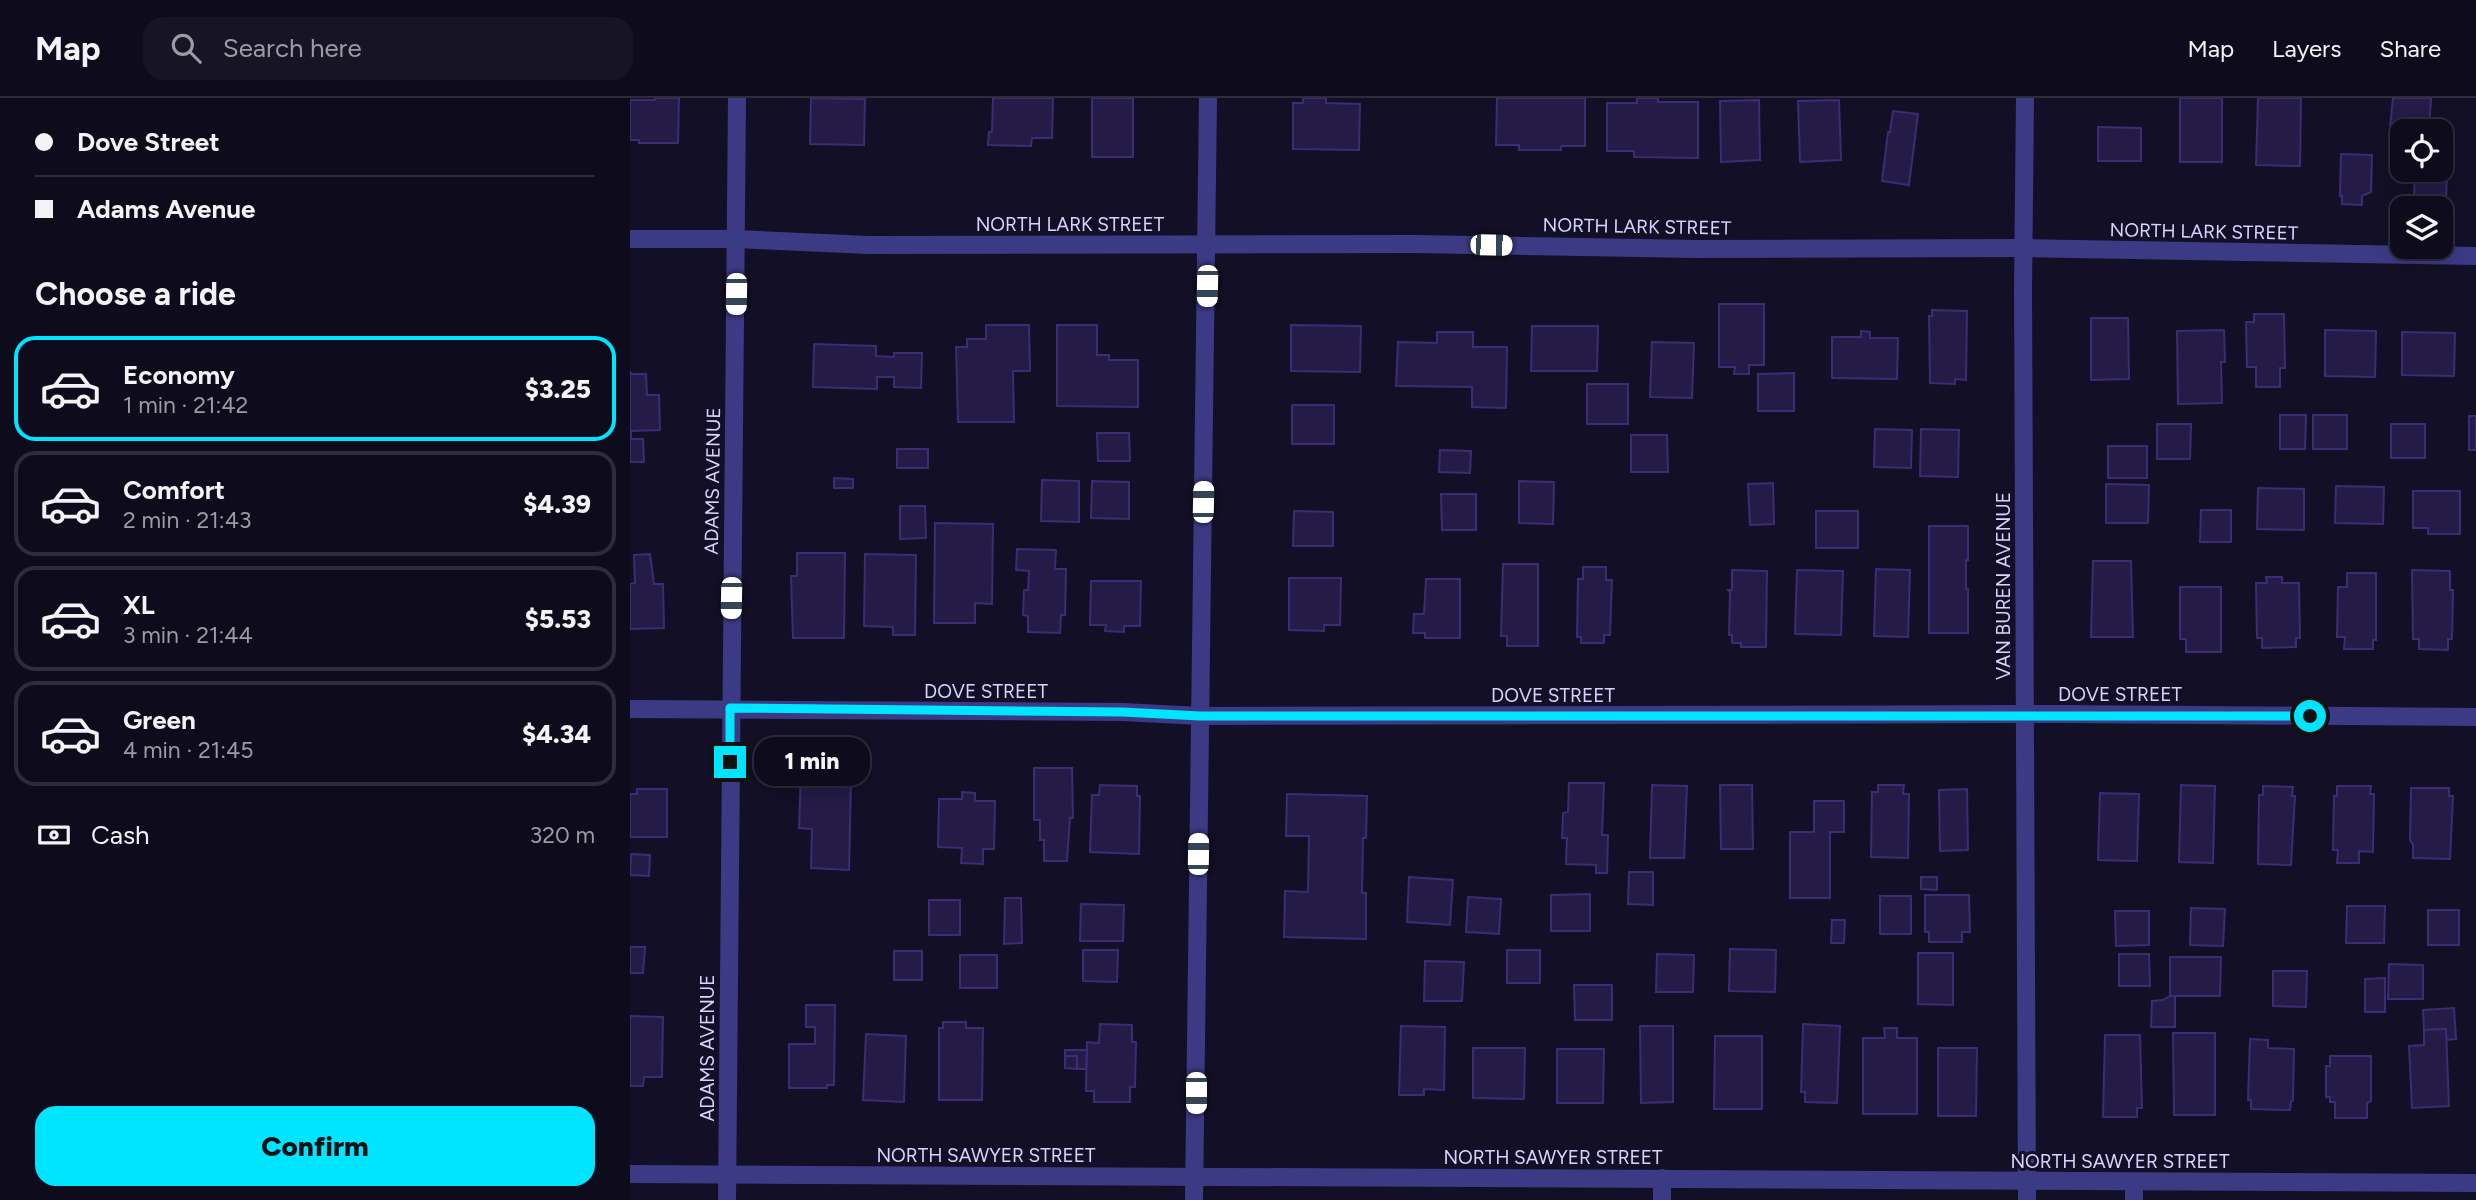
<!DOCTYPE html>
<html lang="en">
<head>
<meta charset="utf-8">
<style>
	:root { --surface:#0e0b1c; --page:#171425; --text:#f1f3f6; --muted:#9b9ba3; --line:#2e2b3b; --accent:#00e5ff }
	body { margin:0; font-family:Figtree,sans-serif; background:var(--page); color:var(--text); height:100vh; display:flex; flex-direction:column; font-size:26px; white-space:nowrap }
	* { box-sizing:border-box; margin:0 }
	p { font-size:23px; color:var(--muted) }
	.icon { flex:none; width:38px; height:38px; fill:none; stroke:currentColor; stroke-width:2; stroke-linecap:round; stroke-linejoin:round }
	.map { position:relative; flex:1; overflow:hidden }
	.side { display:flex; flex-direction:column; background:var(--surface); width:630px }
	.side>* { flex:none }
	.hud { display:grid; align-content:center; height:154px; padding:0 35px; background:var(--surface) }
	.controls { position:absolute; left:1760px; top:21px; display:grid; gap:14px }
	.controls a { display:grid; place-items:center; width:63px; height:63px; border-radius:14px; background:var(--surface); box-shadow:0 4px 18px #0003,0 0 0 2px var(--line); font-size:35px }
	.end { position:absolute; width:32px; height:32px; margin:-16px; border:9px solid #00e5ff; background:#111; box-shadow:0 0 0 4px #111 }
	.from { border-radius:50% }
	.bubble { position:absolute; height:49px; border-radius:21px; background:var(--surface); box-shadow:0 4px 18px #0003,0 0 0 2px var(--line); font-size:23px; font-weight:800; line-height:49px; text-align:center }
	.car { position:absolute; width:21px; height:42px; margin:-21px -10px; border-radius:9px; box-shadow:0 0 5px 2px #0007; background:linear-gradient(#fff 24%,#345 0 40%,#fff 0 76%,#345 0 86%,#fff 0) }
	.hud b { display:flex; align-items:center; gap:24px; height:66px; font-size:26px }
	.hud b+b { border-top:2px solid var(--line) }
	.hud i { width:18px; height:18px; background:var(--text) }
	ul { padding:0; list-style:none }
	li { display:flex; align-items:center; gap:21px; height:105px; margin:0 14px 10px; padding:0 21px; border:4px solid var(--line); border-radius:21px }
	li div { flex:1 }
	li b { display:block; font-size:26px }
	li em { font-style:normal; font-weight:800 }
	li.current { border-color:var(--accent) }
	li>.icon { width:63px; height:63px; stroke-width:1.5 }
	h2 { padding:0 35px; font-size:32px; line-height:84px }
	.pay { display:flex; align-items:center; gap:18px; height:77px; padding:0 35px; font-size:26px }
	.pay p { margin-inline-start:auto }
	.primary-button { display:flex; gap:14px; margin-top:auto; padding:14px 35px }
	.primary-button a { flex:1; height:80px; border-radius:21px; background:var(--accent); color:#111; font-size:28px; font-weight:800; line-height:80px; text-align:center }
	header { display:flex; align-items:center; gap:42px; box-sizing:border-box; height:98px; padding:0 35px; background:var(--surface); border-bottom:2px solid var(--line) }
	header strong { font-size:33px }
	nav { display:flex; gap:38px; margin-inline-start:auto; font-size:24px }
	.search { width:490px; height:63px; background:var(--page); display:flex; align-items:center; gap:18px; box-sizing:border-box; padding:0 24px; border-radius:21px; color:var(--muted); font-size:26px }
	main { display:flex; flex:1; min-height:0 }
	.map>svg:first-child { display:block }
</style>
</head>
<body>
<header>
<strong>Map</strong>
<div class="search"><svg class="icon" aria-label="search" viewBox="0 0 24 24"><circle cx="10" cy="10" r="6"/><path d="M15 15l6 6"/></svg>Search here</div>
<nav><a>Map</a><a>Layers</a><a>Share</a></nav>
</header>
<main>
<section class="side">
<div class="hud">
<b><i class="from"></i>Dove Street</b>
<b><i></i>Adams Avenue</b>
</div>
<h2>Choose a ride</h2>
<ul>
<li class="current"><svg class="icon" aria-label="car" viewBox="0 0 24 24"><path d="M5 17H2v-5l4-1 3-4h7l3 4 3 1v5h-3M9 17h6M6 11h13"/><circle cx="7" cy="17" r="2"/><circle cx="17" cy="17" r="2"/></svg><div><b>Economy</b><p>1 min · 21:42</p></div><em>$3.25</em></li>
<li><svg class="icon" aria-label="car" viewBox="0 0 24 24"><path d="M5 17H2v-5l4-1 3-4h7l3 4 3 1v5h-3M9 17h6M6 11h13"/><circle cx="7" cy="17" r="2"/><circle cx="17" cy="17" r="2"/></svg><div><b>Comfort</b><p>2 min · 21:43</p></div><em>$4.39</em></li>
<li><svg class="icon" aria-label="car" viewBox="0 0 24 24"><path d="M5 17H2v-5l4-1 3-4h7l3 4 3 1v5h-3M9 17h6M6 11h13"/><circle cx="7" cy="17" r="2"/><circle cx="17" cy="17" r="2"/></svg><div><b>XL</b><p>3 min · 21:44</p></div><em>$5.53</em></li>
<li><svg class="icon" aria-label="car" viewBox="0 0 24 24"><path d="M5 17H2v-5l4-1 3-4h7l3 4 3 1v5h-3M9 17h6M6 11h13"/><circle cx="7" cy="17" r="2"/><circle cx="17" cy="17" r="2"/></svg><div><b>Green</b><p>4 min · 21:45</p></div><em>$4.34</em></li>
</ul>
<div class="pay"><svg class="icon" aria-label="cash" viewBox="0 0 24 24"><path d="M3 7h18v10H3z"/><circle cx="12" cy="12" r="2"/></svg>Cash<p>320 m</p></div>
<div class="primary-button"><a>Confirm</a></div>
</section>
<div class="map">
<svg width="1846" height="1102" viewBox="0 0 1846 1102">
	<rect width="100%" height="100%" fill="#130f26"/>
	<!-- building -->
	<g fill="#241b47" stroke="#3b2d73" stroke-width="2">
		<path d="M25 0H49L48 45H9V42H0V2H25Z"/>
		<path d="M181 0 235 1 234 47 180 46Z"/>
		<path d="M363 0H423L422 40H402L401 48 358 47 359 34H362Z"/>
		<rect x="462" y="0" width="41" height="59"/>
		<path d="M673 0H696V5L730 6 729 52 663 51V5H673Z"/>
		<path d="M867 0H955V48H931V52H889V47H866Z"/>
		<path d="M1007 0H1028V4H1068V60L1004 59V53H977V5H1007Z"/>
		<rect x="1550" y="0" width="42" height="64"/>
		<path d="M1628 0H1671L1670 68 1626 67Z"/>
		<path d="M1763 0H1801L1799 32 1760 29Z"/>
		<path d="M1129 2 1130 62 1091 64 1090 3Z"/>
		<path d="M1209 2 1211 62 1170 64 1168 3Z"/>
		<path d="M1263 13 1288 16 1279 87 1252 83 1258 34H1260Z"/>
		<path d="M1468 29 1511 30V63H1468Z"/>
		<path d="M1811 40H1818L1816 103H1808V110H1789L1790 101H1784L1785 72H1811Z"/>
		<path d="M1711 56 1742 57 1741 94 1732 98V107L1712 106V98H1710Z"/>
		<path d="M1089 206H1134V267H1119V276H1104L1105 269H1089Z"/>
		<path d="M1302 212 1337 213 1336 282 1325 281V286L1300 285 1299 218H1302Z"/>
		<path d="M1624 216H1654L1655 270H1650V289H1626V269H1617L1616 224H1624Z"/>
		<path d="M1461 220H1498L1499 281 1461 282Z"/>
		<path d="M356 227H399L400 273H383L384 324H328L326 249H337V241H356Z"/>
		<path d="M427 227H467V257H479V262H508V309L427 308Z"/>
		<path d="M661 227 731 228 730 274 661 273Z"/>
		<path d="M902 228H968L967 273H901Z"/>
		<path d="M1594 232 1595 264H1591L1592 305 1548 306 1547 233Z"/>
		<path d="M1695 232 1746 233 1745 279 1695 278Z"/>
		<path d="M1231 233 1240 234V240H1268L1267 281 1202 280V239H1231Z"/>
		<path d="M807 234H843V249H877L876 310 842 309V289L766 288 768 244 807 245Z"/>
		<path d="M1772 234 1825 235 1824 278 1772 277Z"/>
		<path d="M1022 244 1064 245 1062 300 1020 299Z"/>
		<path d="M184 246 246 248V258L264 259V255H292L291 290 264 289V279H247V291L183 289Z"/>
		<path d="M0 273 1 276H16L17 297H29L30 332 1 333V341H13L14 364H0Z"/>
		<path d="M1164 275V313H1128V276Z"/>
		<rect x="957" y="286" width="41" height="40"/>
		<rect x="662" y="307" width="42" height="39"/>
		<path d="M1650 317H1676L1675 351H1650Z"/>
		<rect x="1683" y="317" width="34" height="34"/>
		<rect x="1839" y="318" width="7" height="34"/>
		<path d="M1527 326H1561L1560 361H1527Z"/>
		<rect x="1761" y="326" width="34" height="34"/>
		<path d="M1245 331 1282 332 1281 370 1244 369Z"/>
		<path d="M1291 331 1329 332 1328 379 1290 378Z"/>
		<path d="M467 335H499L500 363H468Z"/>
		<path d="M1001 337H1037L1038 374H1001Z"/>
		<rect x="1478" y="348" width="39" height="32"/>
		<rect x="267" y="351" width="31" height="19"/>
		<path d="M810 352 841 353 840 375 809 374Z"/>
		<path d="M204 380 223 381V390H204Z"/>
		<path d="M412 382 449 383V424L411 423Z"/>
		<path d="M462 383 499 384V421L461 420Z"/>
		<path d="M889 383 924 384 923 426 889 425Z"/>
		<path d="M1143 385 1144 426 1120 427 1118 386Z"/>
		<path d="M1476 386 1519 387 1518 425H1476Z"/>
		<path d="M1706 388 1754 389 1753 426 1705 425Z"/>
		<path d="M1628 390 1674 391V432L1627 431Z"/>
		<path d="M1783 393H1830V436H1798V430H1783Z"/>
		<path d="M811 396H846V432H812Z"/>
		<path d="M270 408H295L296 440 270 441Z"/>
		<path d="M1571 412H1601V444H1570Z"/>
		<path d="M664 413 703 414V448H663Z"/>
		<rect x="1186" y="413" width="42" height="37"/>
		<path d="M305 425 363 426 362 506 345 505V525H304Z"/>
		<path d="M1299 428H1338V462H1336V491H1338V535H1299Z"/>
		<path d="M387 451 426 452 425 471H436L435 517H431L430 535 398 534V518L393 517 394 492H398L399 473 386 472Z"/>
		<path d="M167 455H215L214 540H163L161 478H167Z"/>
		<path d="M20 456 24 486H33L34 530 0 531V486L5 485 4 457Z"/>
		<path d="M235 456 286 457 285 537H263V529L234 528Z"/>
		<path d="M1463 463H1501L1503 539H1461Z"/>
		<path d="M873 466H908V548H877V538H871Z"/>
		<path d="M953 469H976V482H982L980 537H974V545H951V539H947L948 481H953Z"/>
		<path d="M1246 471 1280 472 1278 539 1244 538Z"/>
		<path d="M1102 472 1137 473 1136 549H1111V545H1102V537H1099L1100 494 1098 492H1102Z"/>
		<path d="M1167 472 1213 473 1211 537 1165 536Z"/>
		<path d="M1782 472 1820 473V492H1823L1822 541H1818V552L1789 551V541H1783Z"/>
		<path d="M1717 475H1746V542H1743V551H1714L1715 539H1707L1708 489H1717Z"/>
		<path d="M1636 479H1652V485H1669L1670 540H1666V549L1632 550V540H1627L1626 485H1637Z"/>
		<path d="M659 480H711L710 527H694V533L659 532Z"/>
		<path d="M796 481H830V540H795V535H783L784 516H794Z"/>
		<path d="M461 483H511L510 528H494V534L475 533 476 527H460Z"/>
		<path d="M1550 489H1591V554H1556V541H1550Z"/>
		<path d="M404 670H442L443 720H440L437 763H414V742H410V722H404Z"/>
		<path d="M171 673H193V681L221 682 219 772 181 770 182 731 169 730Z"/>
		<path d="M939 685H974L972 737H978L977 775H966V767L936 766 937 740H932L933 715 938 714Z"/>
		<path d="M470 687 507 688V698H510L509 756 460 754 462 697H469Z"/>
		<path d="M1022 687 1057 688 1054 760H1020Z"/>
		<path d="M1090 687H1122L1123 751H1091Z"/>
		<path d="M1248 687H1274L1273 696H1279L1278 760 1241 759 1242 694H1248Z"/>
		<path d="M1551 687 1585 688 1583 765 1549 764Z"/>
		<path d="M1633 688 1663 689 1662 698H1665L1661 767 1628 766 1629 697H1633Z"/>
		<path d="M1707 688H1741L1740 696H1744L1743 754 1729 753V765H1707L1708 752H1703L1704 698H1707Z"/>
		<path d="M1781 690H1819V698H1823L1820 761 1783 760V747L1780 742Z"/>
		<path d="M7 691H37V739H0V696H7Z"/>
		<path d="M1337 691 1338 752 1310 753 1309 692Z"/>
		<path d="M332 694 345 695V703H365L364 751H353V766L331 765 332 750 308 749 309 701H332Z"/>
		<path d="M1470 695 1509 696 1507 763 1468 762Z"/>
		<path d="M657 696 737 698 736 740H733L732 795H736V841L654 839 655 793 678 794 679 738H656Z"/>
		<path d="M1184 703H1214V734H1200V800H1160V734H1184Z"/>
		<path d="M1 756 20 757 19 778 0 777Z"/>
		<path d="M999 774H1023V807L998 806Z"/>
		<path d="M779 779 823 782 820 827 777 824Z"/>
		<path d="M1291 779H1307V792L1291 791Z"/>
		<path d="M960 796V833H921V797Z"/>
		<path d="M1295 797H1339L1340 834H1332V844H1299V834H1295Z"/>
		<rect x="1250" y="798" width="31" height="38"/>
		<path d="M838 799 871 801 869 836 836 834Z"/>
		<path d="M375 800H391L392 845 374 846Z"/>
		<rect x="299" y="802" width="31" height="35"/>
		<path d="M451 806 494 807 493 843H450Z"/>
		<path d="M1717 808H1755L1754 845H1716Z"/>
		<path d="M1561 810 1595 811 1593 848 1560 847Z"/>
		<rect x="1798" y="812" width="31" height="35"/>
		<path d="M1485 813H1519V847L1486 848Z"/>
		<path d="M1202 822H1215L1214 845H1201Z"/>
		<path d="M0 849H15L13 875H0Z"/>
		<path d="M1100 851 1146 852 1145 894 1099 893Z"/>
		<path d="M453 852H488L487 884 453 883Z"/>
		<rect x="877" y="852" width="33" height="33"/>
		<rect x="264" y="853" width="28" height="29"/>
		<path d="M1288 855H1323V907L1288 906Z"/>
		<path d="M1027 856 1064 857 1063 894H1026Z"/>
		<path d="M1489 856H1519L1520 888H1489Z"/>
		<rect x="330" y="857" width="37" height="33"/>
		<path d="M1540 859H1591L1590 898H1540Z"/>
		<path d="M795 863 834 864 832 903H794Z"/>
		<path d="M1759 866 1793 867V901H1758Z"/>
		<path d="M1643 873H1677L1676 909 1643 908Z"/>
		<path d="M1755 880V914H1735V881Z"/>
		<path d="M944 887H982V922H945Z"/>
		<path d="M1540 898H1545V929H1521L1522 903 1533 902Z"/>
		<path d="M176 907H205L204 987H197V990H159V946H185V929H176Z"/>
		<path d="M1824 910 1826 941 1816 942V931L1794 932 1793 912Z"/>
		<path d="M0 918 33 919 32 979H14L13 988H0Z"/>
		<path d="M313 924H336V930H353L352 1002H309V930H313Z"/>
		<path d="M470 926 502 927V944H506L505 989H500V1004H464V993H456L457 944 469 945Z"/>
		<path d="M1173 926 1210 928 1207 1005 1175 1004V994H1171Z"/>
		<path d="M771 928 815 929 814 992 794 991V997H769Z"/>
		<path d="M1010 928H1043V1004L1011 1005Z"/>
		<path d="M1254 930H1267V940H1287V1016H1233V940H1255Z"/>
		<path d="M1816 931 1819 1008 1782 1010 1779 948 1794 947V932Z"/>
		<path d="M1543 935H1585V1017H1544Z"/>
		<path d="M236 936 276 938 274 1004 233 1002Z"/>
		<path d="M1475 937H1510L1512 1010H1507V1019H1473Z"/>
		<path d="M1085 938H1132V1011H1084Z"/>
		<path d="M1620 941 1638 942V950L1664 951 1663 1002 1661 1004 1660 1012 1621 1011V1002H1618Z"/>
		<path d="M843 950H895L894 1001 843 1000Z"/>
		<path d="M1308 950H1347L1346 1018H1308Z"/>
		<path d="M927 951H974L973 1005H927Z"/>
		<path d="M435 952H457L456 971H447V958H435Z"/>
		<path d="M435 958H447V971L435 970Z"/>
		<path d="M1700 958H1741V1003L1737 1005V1020H1705V1004H1700V999H1696V968H1700Z"/>
	</g>
	<g fill="none" stroke-linecap="round" stroke-linejoin="round">
		<!-- minor -->
		<g stroke="#3d3a85" stroke-width="18">
			<path d="M1395 0 1393 191 1397 1102"/>
			<path d="M0 141H106L239 147 785 146 1066 151 1393 150 1846 158"/>
			<path d="M0 611 493 614 570 618 1432 616 1846 619"/>
			<path d="M97 1102 107 0"/>
			<path d="M564 1102 578 0"/>
			<path d="M1032 1102V1080"/>
			<path d="M1504 1102V1084"/>
		</g>
		<!-- tertiary -->
		<path stroke="#3d3a85" stroke-width="18" d="M0 1076 1846 1085"/>
	</g>
	<g fill="none" stroke-linecap="round" stroke-linejoin="round">
		<!-- route -->
		<path stroke="#00e5ff" stroke-width="9" d="M100 664V610L493 614 570 618H1680"/>
	</g>
	<g text-anchor="middle" stroke-width="6" stroke-linejoin="round" paint-order="stroke">
		<!-- street labels -->
		<g font-size="19" fill="#d9d4ff" stroke="#130f26">
			<text x="440" y="133">NORTH LARK STREET</text>
			<text transform="translate(1007 128) rotate(1)" y="7">NORTH LARK STREET</text>
			<text transform="translate(1574 133) rotate(1)" y="7">NORTH LARK STREET</text>
			<text transform="translate(82 383) rotate(-89)" y="7">ADAMS AVENUE</text>
			<text transform="translate(1373 488) rotate(-90)" y="7">VAN BUREN AVENUE</text>
			<text x="356" y="600">DOVE STREET</text>
			<text x="1490" y="603">DOVE STREET</text>
			<text x="923" y="604">DOVE STREET</text>
			<text transform="translate(77 950) rotate(-90)" y="7">ADAMS AVENUE</text>
			<text x="356" y="1064">NORTH SAWYER STREET</text>
			<text x="923" y="1066">NORTH SAWYER STREET</text>
			<text x="1490" y="1070">NORTH SAWYER STREET</text>
		</g>
	</g>
</svg>
<div class="controls">
<a><svg class="icon" aria-label="locate" viewBox="0 0 24 24"><circle cx="12" cy="12" r="6"/><path d="M12 2v4M12 18v4M2 12h4M18 12h4"/></svg></a>
<a><svg class="icon" aria-label="layers" viewBox="0 0 24 24"><path d="M12 4l9 5-9 5-9-5zM3 14l9 5 9-5"/></svg></a>
</div>
<i class="end from" style="left:1680px;top:618px"></i>
<i class="end" style="left:100px;top:664px"></i>
<div class="bubble" style="left:124px;top:639px;width:116px">1 min</div>
<i class="car" style="left:861px;top:147px;rotate:91deg"></i>
<i class="car" style="left:577px;top:188px;rotate:181deg"></i>
<i class="car" style="left:106px;top:196px;rotate:181deg"></i>
<i class="car" style="left:573px;top:404px;rotate:1deg"></i>
<i class="car" style="left:101px;top:500px;rotate:181deg"></i>
<i class="car" style="left:568px;top:756px;rotate:1deg"></i>
<i class="car" style="left:566px;top:995px;rotate:180deg"></i>
</div>
</main>
</body>
</html>
